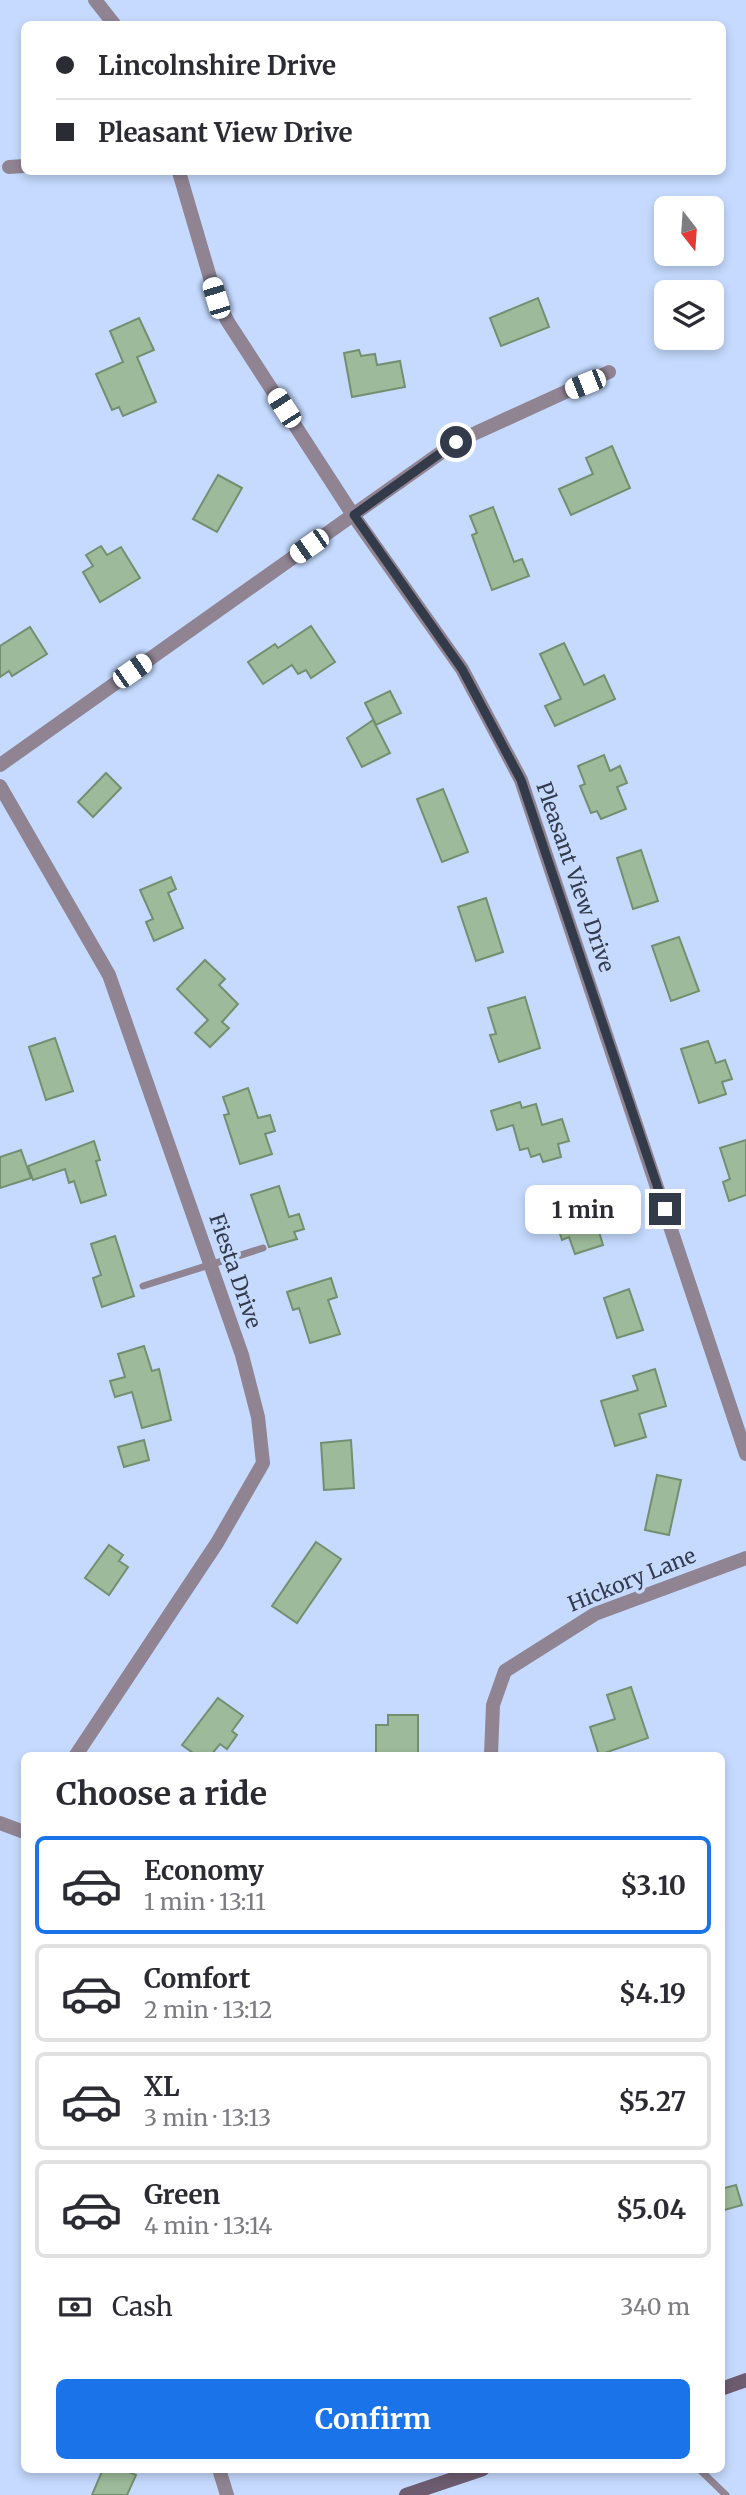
<!DOCTYPE html>
<html lang="en">
<head>
<meta charset="utf-8">
<style>
	:root { --surface:#fff; --page:#f7f7f7; --text:#2b2b33; --muted:#7c7c81; --line:#e1e1e2; --accent:#1a73e8 }
	body { margin:0; font-family:Merriweather,serif; background:var(--page); color:var(--text); height:100vh; display:flex; flex-direction:column; font-size:26px; white-space:nowrap }
	* { box-sizing:border-box; margin:0 }
	p { font-size:23px; color:var(--muted) }
	.icon { flex:none; width:38px; height:38px; fill:none; stroke:currentColor; stroke-width:2; stroke-linecap:round; stroke-linejoin:round }
	.map { position:relative; flex:1; overflow:hidden }
	.side { position:absolute; left:21px; top:1752px; width:704px; height:721px; display:flex; flex-direction:column; background:var(--surface); border-radius:10px; box-shadow:0 4px 10px #0003 }
	.side>* { flex:none }
	.hud { position:absolute; left:21px; top:21px; width:705px; height:154px; border-radius:10px; box-shadow:0 4px 10px #0003; display:grid; align-content:center; height:154px; padding:0 35px; background:var(--surface) }
	.needle { width:46px; rotate:163deg }
	.fabs { position:absolute; left:654px; top:196px; display:grid; gap:14px }
	.fabs a { display:grid; place-items:center; width:70px; height:70px; border-radius:10px; background:var(--surface); box-shadow:0 4px 10px #0003; font-size:35px }
	.end { position:absolute; width:32px; height:32px; margin:-16px; border:9px solid #333b4a; background:#fff; box-shadow:0 0 0 4px #fff }
	.from { border-radius:50% }
	.bubble { position:absolute; height:49px; border-radius:10px; background:var(--surface); box-shadow:0 4px 10px #0003; font-size:23px; font-weight:700; line-height:49px; text-align:center }
	.car { position:absolute; width:21px; height:42px; margin:-21px -10px; border-radius:9px; box-shadow:0 0 5px 2px #0007; background:linear-gradient(#fff 24%,#345 0 40%,#fff 0 76%,#345 0 86%,#fff 0) }
	.hud b { display:flex; align-items:center; gap:24px; height:66px; font-size:26px }
	.hud b+b { border-top:2px solid var(--line) }
	.hud i { width:18px; height:18px; background:var(--text) }
	ul { padding:0; list-style:none }
	li { display:flex; align-items:center; gap:21px; height:98px; margin:0 14px 10px; padding:0 21px; border:4px solid var(--line); border-radius:10px }
	li div { flex:1 }
	li b { display:block; font-size:26px }
	li em { font-style:normal; font-weight:700 }
	li.current { border-color:var(--accent) }
	li>.icon { width:63px; height:63px; stroke-width:1.5 }
	h2 { padding:0 35px; font-size:32px; line-height:84px }
	.pay { display:flex; align-items:center; gap:18px; height:77px; padding:0 35px; font-size:26px }
	.pay p { margin-inline-start:auto }
	.cta { display:flex; gap:14px; margin-top:auto; padding:14px 35px }
	.cta a { flex:1; height:80px; border-radius:10px; background:var(--accent); color:#fff; font-size:28px; font-weight:700; line-height:80px; text-align:center }
	.map>svg:first-child { display:block }
</style>
</head>
<body>
<div class="map">
<svg width="746" height="2495" viewBox="0 0 746 2495">
	<rect width="100%" height="100%" fill="#c5dafe"/>
	<!-- building -->
	<g fill="#9dba9a" stroke="#748f70" stroke-width="2">
		<path d="M538 298 549 327 501 346 490 318Z"/>
		<path d="M139 318 154 350 137 357 156 402 123 416 119 407 112 410 96 374 123 362 110 331Z"/>
		<path d="M359 350 361 356 375 354 377 365 400 361 405 387 352 397 344 353Z"/>
		<path d="M612 446 630 488 571 515 559 489 593 474 586 458Z"/>
		<path d="M218 475 242 488 217 532 193 519Z"/>
		<path d="M493 507 514 562 522 559 529 576 492 590 472 535 477 533 470 516Z"/>
		<path d="M101 546 107 555 121 547 140 578 100 602 83 572 93 566 86 555Z"/>
		<path d="M311 626 335 662 311 678 306 670 298 674 292 665 263 684 248 662 275 644 278 648Z"/>
		<path d="M30 627 47 654 12 676 9 671 0 677V646Z"/>
		<path d="M564 643 584 685 604 675 615 699 555 726 545 706 561 699 540 654Z"/>
		<path d="M390 691 401 713 376 725 365 703Z"/>
		<path d="M373 720 390 753 362 767 347 738Z"/>
		<path d="M604 755 610 771 620 766 627 783 617 787 626 809 601 819 597 811 591 813 580 786 585 784 578 766Z"/>
		<path d="M106 773 121 788 93 817 78 802Z"/>
		<path d="M443 789 468 852 442 862 417 799Z"/>
		<path d="M641 850 658 901 633 909 617 858Z"/>
		<path d="M171 877 176 889 168 893 183 928 154 941 146 922 153 919 140 890Z"/>
		<path d="M486 898 503 952 476 961 458 907Z"/>
		<path d="M679 937 699 991 671 1001 652 946Z"/>
		<path d="M205 960 225 979 219 985 238 1004 222 1022 229 1028 210 1047 195 1033 208 1020 177 989Z"/>
		<path d="M525 997 540 1048 499 1062 490 1035 496 1034 488 1008Z"/>
		<path d="M55 1038 73 1091 46 1100 29 1047Z"/>
		<path d="M708 1041 716 1063 725 1060 732 1079 722 1082 726 1094 699 1103 681 1049Z"/>
		<path d="M248 1088 258 1118 270 1115 275 1131 265 1134 272 1154 240 1164 224 1115 229 1114 223 1097Z"/>
		<path d="M520 1102 522 1108 536 1104 542 1125 562 1119 569 1141 558 1144 561 1157 543 1162 540 1154 531 1157 528 1148 520 1150 513 1125 497 1130 491 1111Z"/>
		<path d="M746 1140V1195L729 1201 723 1182 730 1179 720 1148Z"/>
		<path d="M94 1141 100 1160 96 1161 106 1195 81 1203 74 1181 69 1183 65 1169 33 1180 28 1166Z"/>
		<path d="M21 1150 31 1178 0 1188V1157Z"/>
		<path d="M279 1186 289 1217 299 1214 304 1229 294 1232 297 1239 269 1247 251 1195Z"/>
		<path d="M585 1189 589 1201 594 1200 600 1221 596 1222 603 1245 575 1254 569 1237 562 1240 549 1201Z"/>
		<path d="M115 1236 134 1296 102 1307 93 1278 101 1275 91 1244Z"/>
		<path d="M331 1278 337 1297 328 1300 340 1334 310 1343 299 1308 293 1310 287 1292Z"/>
		<path d="M629 1289 643 1330 617 1338 604 1298Z"/>
		<path d="M144 1346 152 1371 159 1369 171 1420 142 1428 132 1392 115 1397 110 1381 125 1377 118 1354Z"/>
		<path d="M655 1369 666 1406 639 1414 646 1437 615 1446 601 1401 638 1390 633 1376Z"/>
		<path d="M144 1440 149 1460 124 1467 118 1447Z"/>
		<path d="M351 1440 354 1488 324 1490 321 1443Z"/>
		<path d="M657 1475 681 1480 669 1535 645 1530Z"/>
		<path d="M316 1542 341 1559 297 1623 272 1606Z"/>
		<path d="M109 1545 123 1555 119 1561 128 1567 109 1595 85 1578Z"/>
		<path d="M631 1687 648 1738 599 1755 590 1727 615 1719 607 1695Z"/>
		<path d="M218 1698 243 1716 232 1731 237 1735 227 1749 220 1744 211 1755H196L182 1745Z"/>
		<path d="M388 1715H418V1755H376V1725H388Z"/>
		<path d="M736 2185 742 2205 721 2211V2189Z"/>
		<path d="M103 2469H122L136 2475 127 2495H92Z"/>
	</g>
	<g fill="none" stroke-linecap="round" stroke-linejoin="round">
		<!-- lane -->
		<g stroke="#908492" stroke-width="7">
			<path d="M143 1286 263 1248"/>
			<path d="M699 2469 726 2495"/>
		</g>
		<!-- street -->
		<g stroke="#908492" stroke-width="14">
			<path d="M95 0 114 24"/>
			<path d="M9 167 24 166"/>
			<path d="M179 172 216 298 228 322 353 515 462 669 521 780 746 1454"/>
			<path d="M0 765 456 442 609 372"/>
			<path d="M0 786 109 975 242 1355 258 1417 263 1463 217 1543 76 1755"/>
			<path d="M491 1755 493 1705 505 1671 595 1614 746 1558"/>
			<path d="M0 1823 24 1832"/>
			<path d="M219 2469 227 2495"/>
		</g>
		<!-- secondary -->
		<g stroke="#6d5c70" stroke-width="14">
			<path d="M721 2389 746 2380"/>
			<path d="M406 2495 483 2469"/>
		</g>
	</g>
	<g fill="none" stroke-linecap="round" stroke-linejoin="round">
		<!-- route -->
		<path stroke="#333b4a" stroke-width="9" d="M456 442 354 515 462 669 521 780 665 1209"/>
	</g>
	<g text-anchor="middle" stroke-width="7" stroke-linejoin="round" paint-order="stroke">
		<!-- street labels -->
		<g font-size="21" fill="#333b4a" stroke="#c5dafe">
			<text transform="translate(575 877) rotate(71)" y="7">Pleasant View Drive</text>
			<text transform="translate(235 1271) rotate(71)" y="7">Fiesta Drive</text>
			<text transform="translate(632 1580) rotate(-22)" y="7">Hickory Lane</text>
		</g>
	</g>
</svg>
<div class="fabs">
<a><svg class="needle" viewBox="-14 -14 28 28"><path d="M0-13l5 13h-10z" fill="#e53935"/><path d="M0 13l5-13h-10z" fill="#7c7c81"/></svg></a>
<a><svg class="icon" aria-label="layers" viewBox="0 0 24 24"><path d="M12 4l9 5-9 5-9-5zM3 14l9 5 9-5"/></svg></a>
</div>
<i class="end from" style="left:456px;top:442px"></i>
<i class="end" style="left:665px;top:1209px"></i>
<div class="bubble" style="left:525px;top:1185px;width:116px">1 min</div>
<i class="car" style="left:216px;top:298px;rotate:343deg"></i>
<i class="car" style="left:585px;top:384px;rotate:248deg"></i>
<i class="car" style="left:284px;top:408px;rotate:327deg"></i>
<i class="car" style="left:309px;top:546px;rotate:235deg"></i>
<i class="car" style="left:132px;top:671px;rotate:55deg"></i>
<div class="hud">
<b><i class="from"></i>Lincolnshire Drive</b>
<b><i></i>Pleasant View Drive</b>
</div>
<section class="side">
<h2>Choose a ride</h2>
<ul>
<li class="current"><svg class="icon" aria-label="car" viewBox="0 0 24 24"><path d="M5 17H2v-5l4-1 3-4h7l3 4 3 1v5h-3M9 17h6M6 11h13"/><circle cx="7" cy="17" r="2"/><circle cx="17" cy="17" r="2"/></svg><div><b>Economy</b><p>1 min · 13:11</p></div><em>$3.10</em></li>
<li><svg class="icon" aria-label="car" viewBox="0 0 24 24"><path d="M5 17H2v-5l4-1 3-4h7l3 4 3 1v5h-3M9 17h6M6 11h13"/><circle cx="7" cy="17" r="2"/><circle cx="17" cy="17" r="2"/></svg><div><b>Comfort</b><p>2 min · 13:12</p></div><em>$4.19</em></li>
<li><svg class="icon" aria-label="car" viewBox="0 0 24 24"><path d="M5 17H2v-5l4-1 3-4h7l3 4 3 1v5h-3M9 17h6M6 11h13"/><circle cx="7" cy="17" r="2"/><circle cx="17" cy="17" r="2"/></svg><div><b>XL</b><p>3 min · 13:13</p></div><em>$5.27</em></li>
<li><svg class="icon" aria-label="car" viewBox="0 0 24 24"><path d="M5 17H2v-5l4-1 3-4h7l3 4 3 1v5h-3M9 17h6M6 11h13"/><circle cx="7" cy="17" r="2"/><circle cx="17" cy="17" r="2"/></svg><div><b>Green</b><p>4 min · 13:14</p></div><em>$5.04</em></li>
</ul>
<div class="pay"><svg class="icon" aria-label="cash" viewBox="0 0 24 24"><path d="M3 7h18v10H3z"/><circle cx="12" cy="12" r="2"/></svg>Cash<p>340 m</p></div>
<div class="cta"><a>Confirm</a></div>
</section>
</div>
</body>
</html>
